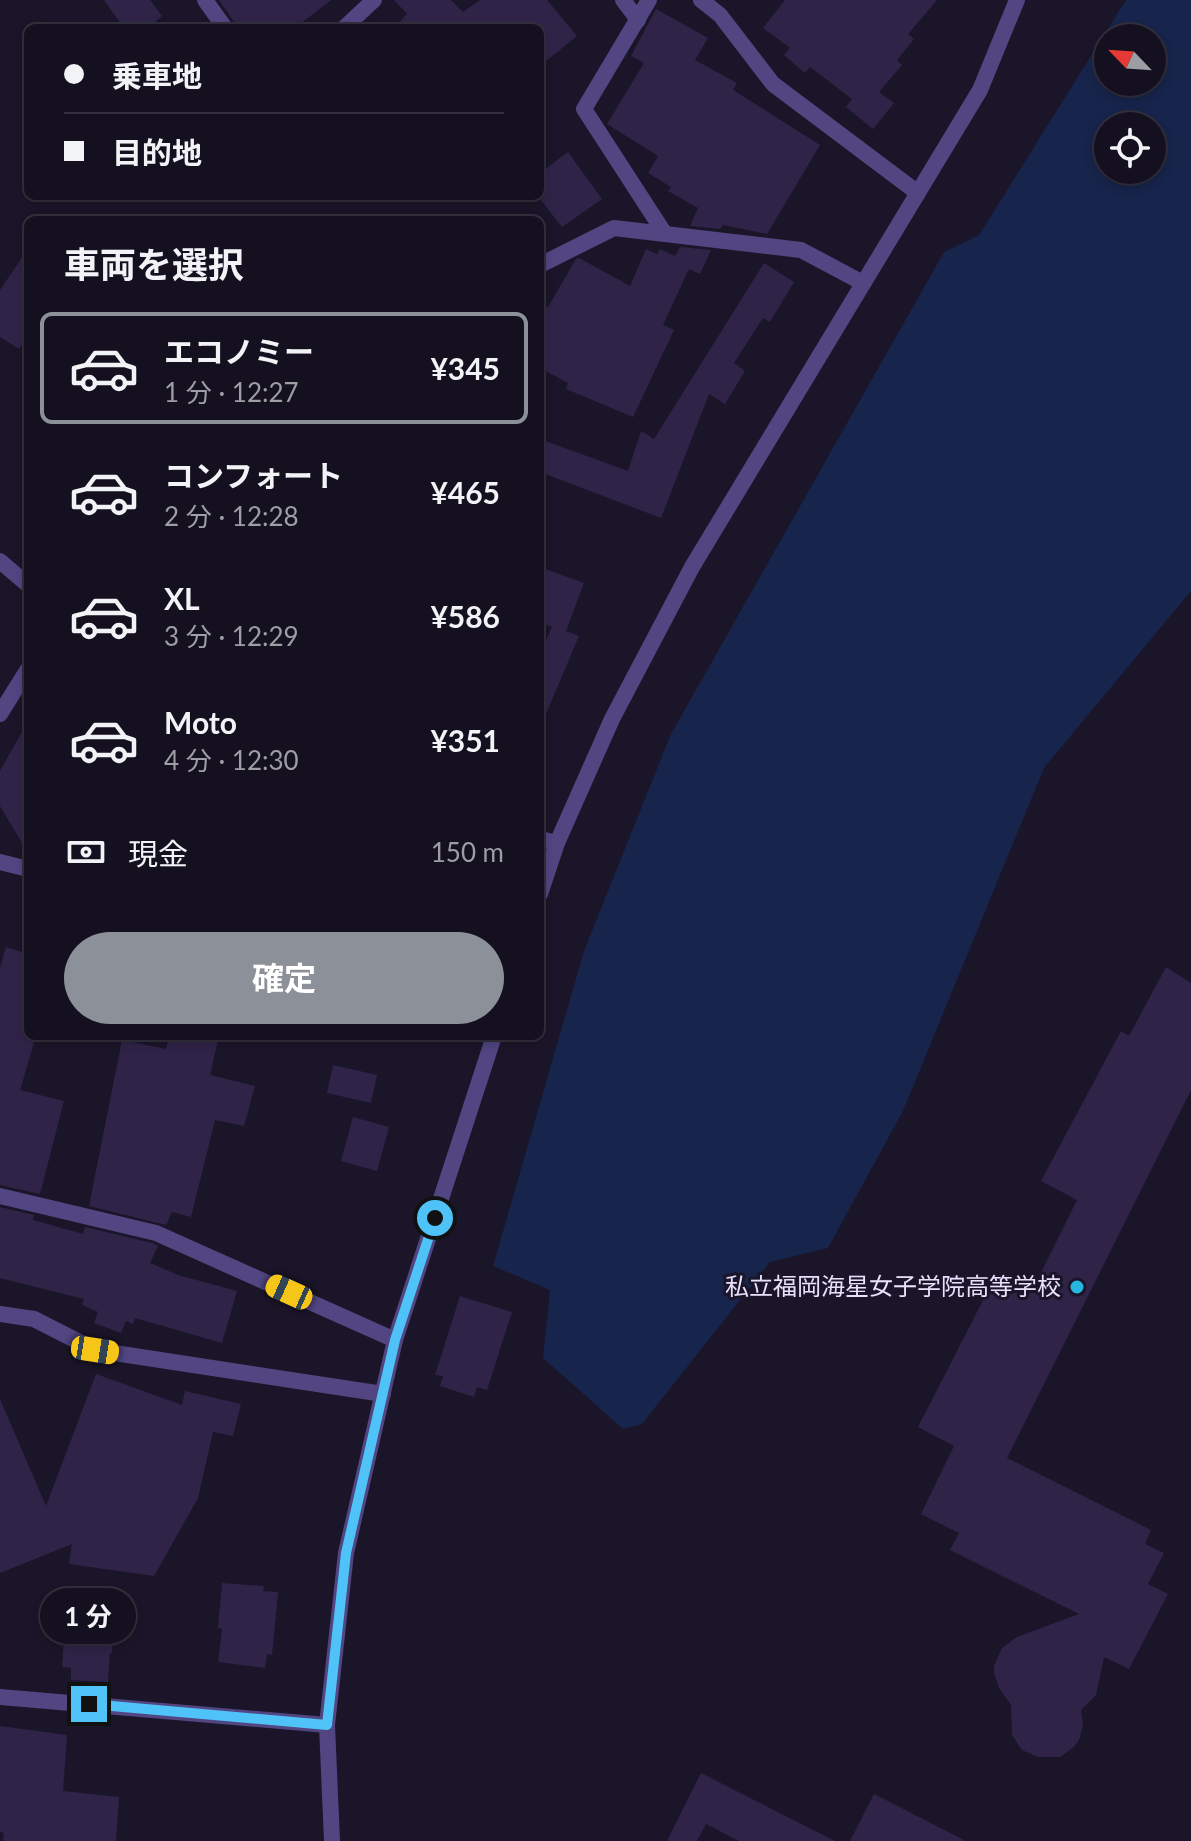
<!DOCTYPE html>
<html lang="ja">
<head>
<meta charset="utf-8">
<style>
	:root { --surface:#14101f; --page:#211e2c; --text:#f1f3f6; --muted:#9d9da4; --line:#33303d; --accent:#8c9099 }
	body { margin:0; font-family:Lato,"Noto Sans JP",sans-serif; background:var(--page); color:var(--text); height:100vh; display:flex; flex-direction:column; font-size:30px; white-space:nowrap }
	* { box-sizing:border-box; margin:0 }
	p { font-size:26px; color:var(--muted) }
	.icon { flex:none; width:44px; height:44px; fill:none; stroke:currentColor; stroke-width:2; stroke-linecap:round; stroke-linejoin:round }
	.map { position:relative; flex:1; overflow:hidden }
	.details { position:absolute; left:24px; top:216px; width:520px; height:824px; display:flex; flex-direction:column; background:var(--surface); border-radius:12px; box-shadow:0 4px 12px #0003,0 0 0 2px var(--line) }
	.details>* { flex:none }
	.guide { position:absolute; left:24px; top:24px; width:520px; height:176px; border-radius:12px; box-shadow:0 4px 12px #0003,0 0 0 2px var(--line); display:grid; align-content:center; height:176px; padding:0 40px; background:var(--surface) }
	.needle { width:52px; rotate:295deg }
	.fabs { position:absolute; left:1094px; top:24px; display:grid; gap:16px }
	.fabs a { display:grid; place-items:center; width:72px; height:72px; border-radius:50%; background:var(--surface); box-shadow:0 4px 12px #0003,0 0 0 2px var(--line); font-size:40px }
	.end { position:absolute; width:36px; height:36px; margin:-18px; border:10px solid #4fc3f7; background:#111; box-shadow:0 0 0 4px #111 }
	.from { border-radius:50% }
	.bubble { position:absolute; height:56px; border-radius:28px; background:var(--surface); box-shadow:0 4px 12px #0003,0 0 0 2px var(--line); font-size:26px; font-weight:700; line-height:56px; text-align:center }
	.car { position:absolute; width:24px; height:48px; margin:-24px -12px; border-radius:10px; box-shadow:0 0 6px 2px #0007; background:linear-gradient(#f5c518 24%,#345 0 40%,#f5c518 0 76%,#345 0 86%,#f5c518 0) }
	.guide b { display:flex; align-items:center; gap:28px; height:76px; font-size:30px }
	.guide b+b { border-top:2px solid var(--line) }
	.guide i { width:20px; height:20px; background:var(--text) }
	ul { padding:0; list-style:none }
	li { display:flex; align-items:center; gap:24px; height:112px; margin:0 16px 12px; padding:0 24px; border:4px solid transparent; border-radius:12px }
	li div { flex:1 }
	li b { display:block; font-size:30px }
	li em { font-style:normal; font-weight:700 }
	li.active { border-color:var(--accent) }
	li>.icon { width:72px; height:72px; stroke-width:1.5 }
	h2 { padding:0 40px; font-size:36px; line-height:96px }
	.pay { display:flex; align-items:center; gap:20px; height:88px; padding:0 40px; font-size:30px }
	.pay p { margin-inline-start:auto }
	.action { display:flex; gap:16px; margin-top:auto; padding:16px 40px }
	.action a { flex:1; height:92px; border-radius:48px; background:var(--accent); color:#fff; font-size:32px; font-weight:700; line-height:92px; text-align:center }
	.map>svg:first-child { display:block }
</style>
</head>
<body>
<div class="map">
<svg width="1191" height="1841" viewBox="0 0 1191 1841">
	<rect width="100%" height="100%" fill="#1b1529"/>
	<!-- water -->
	<path fill="#17244b" fill-rule="evenodd" d="M1126 0H1191V591L1044 768 903 1111 828 1248 770 1262 642 1424 623 1429 543 1358 550 1290 493 1266 584 951 671 734 944 252 979 235ZM1108 38H1152V82H1108ZM1108 126H1152V170H1108Z"/>
	<!-- building -->
	<g fill="#302348">
		<path d="M104 0H150L162 16 148 28H124Z"/>
		<path d="M219 0H331L295 28H238Z"/>
		<path d="M394 0H451L463 12 480 0H547L577 36 540 66V28H394L407 14Z"/>
		<path d="M785 0H937L908 34 914 39 897 60 902 65 879 92 894 103 873 129 846 107 852 99 810 67 805 73 784 55 790 48 763 28Z"/>
		<path d="M656 9 708 38 695 60 737 83 733 90 820 145 767 234 723 225 720 229 690 226 698 208 668 191 671 187 648 173 658 156 607 124 644 63 631 56Z"/>
		<path d="M568 152 602 199 562 227 540 199V173Z"/>
		<path d="M680 247 711 250 700 274 689 269 663 325 674 330 633 417 566 389 568 383 540 368V303L548 307 576 259 579 258 630 286 646 249 657 254 660 249 675 256Z"/>
		<path d="M28 249V335L19 349 0 337V290Z"/>
		<path d="M764 263 794 282 770 322 763 318 734 363 745 371 725 404 709 394 661 518 540 472V439L628 471 641 431 654 439Z"/>
		<path d="M540 567 584 583 566 631 579 636 540 728V653L552 627 540 623Z"/>
		<path d="M28 721V853L0 806V771Z"/>
		<path d="M6 947 28 954V1036H36L20 1090 64 1101 40 1194 0 1185V968Z"/>
		<path d="M1166 967 1191 983V1090L1007 1458 1151 1530 1145 1544 1164 1553 1148 1584 1168 1594 1129 1669 1104 1657 1096 1695 1081 1710 1083 1725 1079 1740 1074 1747 1060 1757H1038L1022 1750 1012 1735 1011 1705 999 1688 994 1673V1666L1002 1648 1017 1637 1079 1614 950 1550 959 1533 921 1514 954 1446 918 1427 996 1275 1031 1293 1077 1200 1041 1181 1121 1031 1129 1036Z"/>
		<path d="M169 1036H219L210 1075 255 1086 244 1126 215 1120 191 1217 172 1212 166 1225 89 1206 122 1040 166 1049Z"/>
		<path d="M333 1065 377 1075 371 1103 327 1093Z"/>
		<path d="M353 1117 389 1127 377 1171 341 1161Z"/>
		<path d="M0 1207 34 1215 33 1220 83 1234 85 1227 152 1243 158 1246 150 1263 178 1275 237 1291 222 1343 135 1318 133 1324 126 1321 121 1333 94 1323 98 1312 82 1305 84 1299 0 1278Z"/>
		<path d="M460 1296 512 1312 487 1390 477 1387 474 1397 440 1386 443 1376 435 1375Z"/>
		<path d="M96 1374 182 1405 185 1391 241 1404 233 1436 213 1432 198 1498 154 1576 69 1564 72 1544 0 1573V1399L46 1506Z"/>
		<path d="M222 1583 264 1586 263 1591 278 1592 272 1655 267 1654 265 1668 218 1662 222 1629 218 1628Z"/>
		<path d="M60 1611 114 1612 112 1653H110L108 1682 71 1680V1668L62 1667 64 1640 59 1639Z"/>
		<path d="M0 1726 67 1735 63 1791 119 1797 116 1841H3L4 1833 0 1832Z"/>
		<path d="M701 1773 835 1841H739L706 1824 697 1841H667Z"/>
		<path d="M874 1794 966 1841H850Z"/>
	</g>
	<g fill="none" stroke-linecap="round" stroke-linejoin="round">
		<!-- service -->
		<g stroke="#514682" stroke-width="16">
			<path d="M623 0 638 20"/>
			<path d="M649 0 584 109 665 234"/>
		</g>
		<!-- minor -->
		<g stroke="#514682" stroke-width="16">
			<path d="M205 0 225 28"/>
			<path d="M701 0 720 15 773 84 918 193"/>
			<path d="M344 28 374 0"/>
			<path d="M540 265 614 228 801 250 863 283"/>
			<path d="M0 561 28 585"/>
			<path d="M0 714 28 669"/>
			<path d="M540 839 557 843"/>
			<path d="M0 862 28 869"/>
			<path d="M0 1196 156 1233 395 1340"/>
			<path d="M0 1314 34 1319 95 1350 383 1394"/>
			<path d="M0 1697 327 1725"/>
		</g>
		<!-- tertiary -->
		<g stroke="#514682" stroke-width="16">
			<path d="M540 894 557 843 612 719 692 567 980 90 1017 0"/>
			<path d="M332 1841 327 1725 346 1553 395 1340 494 1036"/>
		</g>
	</g>
	<g fill="none" stroke-linecap="round" stroke-linejoin="round">
		<!-- route -->
		<path stroke="#4fc3f7" stroke-width="10" d="M89 1704 327 1725 346 1553 395 1340 435 1218"/>
	</g>
	<!-- markers -->
	<circle fill="#27b6e1" stroke="#1b1529" stroke-width="3" cx="1077" cy="1287" r="8"/>
	<g text-anchor="middle" stroke-width="6" stroke-linejoin="round" paint-order="stroke">
		<!-- poi labels -->
		<g font-size="24" fill="#e8e1fb" stroke="#1b1529" text-anchor="end">
			<text x="1061" y="1295">私立福岡海星女子学院高等学校</text>
		</g>
	</g>
</svg>
<div class="fabs">
<a><svg class="needle" viewBox="-14 -14 28 28"><path d="M0-13l5 13h-10z" fill="#e53935"/><path d="M0 13l5-13h-10z" fill="#9d9da4"/></svg></a>
<a><svg class="icon" aria-label="locate" viewBox="0 0 24 24"><circle cx="12" cy="12" r="6"/><path d="M12 2v4M12 18v4M2 12h4M18 12h4"/></svg></a>
</div>
<i class="end from" style="left:435px;top:1218px"></i>
<i class="end" style="left:89px;top:1704px"></i>
<div class="bubble" style="left:40px;top:1588px;width:96px">1 分</div>
<i class="car" style="left:289px;top:1292px;rotate:294deg"></i>
<i class="car" style="left:95px;top:1350px;rotate:99deg"></i>
<div class="guide">
<b><i class="from"></i>乗車地</b>
<b><i></i>目的地</b>
</div>
<section class="details">
<h2>車両を選択</h2>
<ul>
<li class="active"><svg class="icon" aria-label="car" viewBox="0 0 24 24"><path d="M5 17H2v-5l4-1 3-4h7l3 4 3 1v5h-3M9 17h6M6 11h13"/><circle cx="7" cy="17" r="2"/><circle cx="17" cy="17" r="2"/></svg><div><b>エコノミー</b><p>1 分 · 12:27</p></div><em>¥345</em></li>
<li><svg class="icon" aria-label="car" viewBox="0 0 24 24"><path d="M5 17H2v-5l4-1 3-4h7l3 4 3 1v5h-3M9 17h6M6 11h13"/><circle cx="7" cy="17" r="2"/><circle cx="17" cy="17" r="2"/></svg><div><b>コンフォート</b><p>2 分 · 12:28</p></div><em>¥465</em></li>
<li><svg class="icon" aria-label="car" viewBox="0 0 24 24"><path d="M5 17H2v-5l4-1 3-4h7l3 4 3 1v5h-3M9 17h6M6 11h13"/><circle cx="7" cy="17" r="2"/><circle cx="17" cy="17" r="2"/></svg><div><b>XL</b><p>3 分 · 12:29</p></div><em>¥586</em></li>
<li><svg class="icon" aria-label="car" viewBox="0 0 24 24"><path d="M5 17H2v-5l4-1 3-4h7l3 4 3 1v5h-3M9 17h6M6 11h13"/><circle cx="7" cy="17" r="2"/><circle cx="17" cy="17" r="2"/></svg><div><b>Moto</b><p>4 分 · 12:30</p></div><em>¥351</em></li>
</ul>
<div class="pay"><svg class="icon" aria-label="cash" viewBox="0 0 24 24"><path d="M3 7h18v10H3z"/><circle cx="12" cy="12" r="2"/></svg>現金<p>150 m</p></div>
<div class="action"><a>確定</a></div>
</section>
</div>
</body>
</html>
